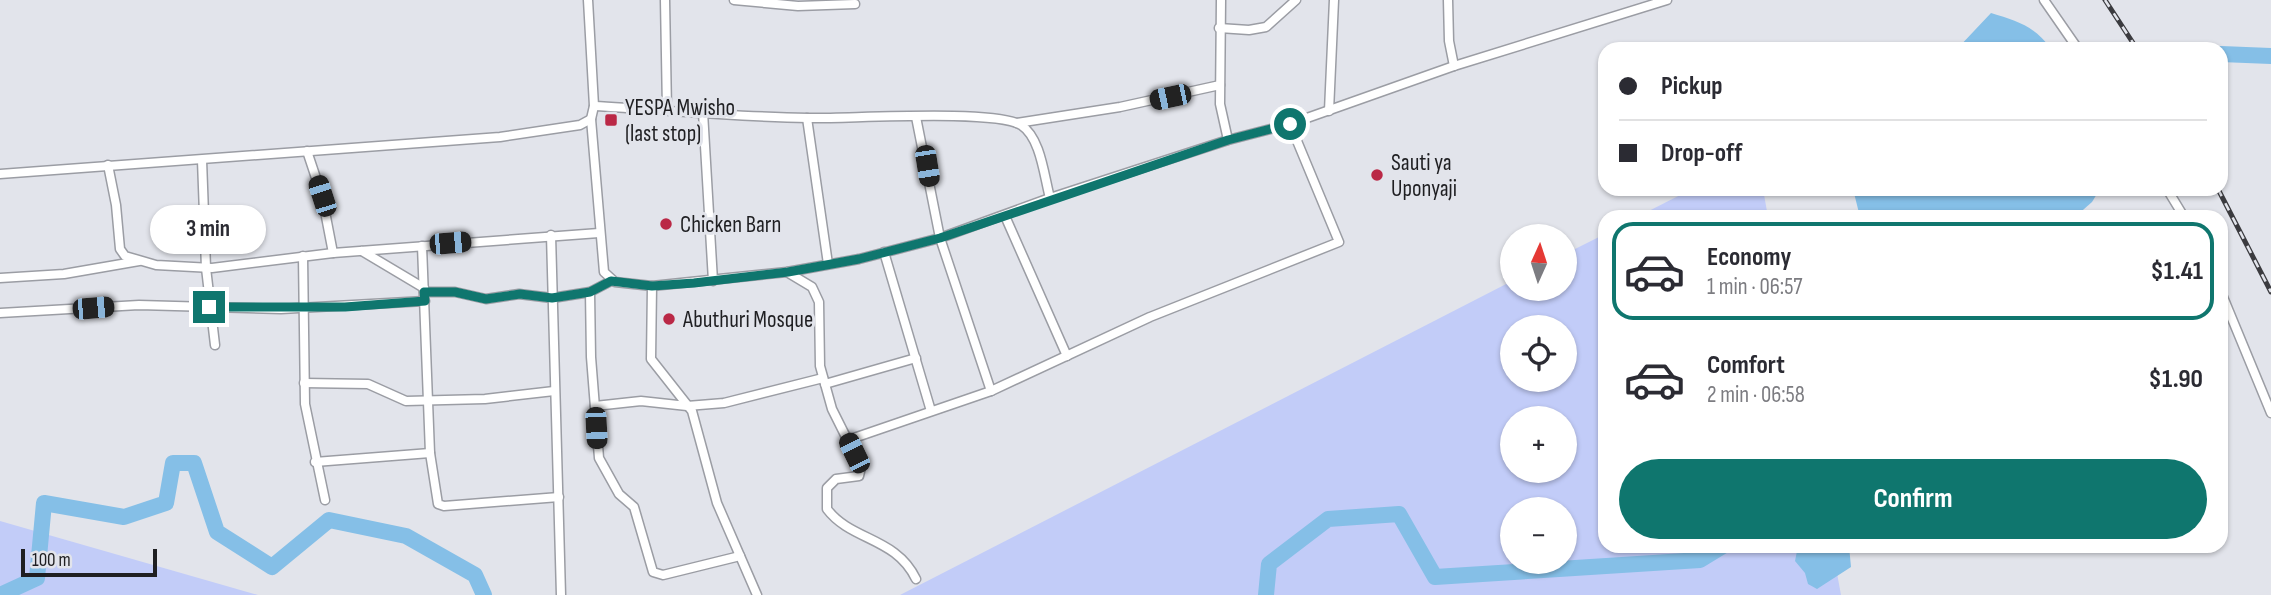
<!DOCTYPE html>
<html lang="en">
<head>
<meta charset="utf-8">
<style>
	:root { --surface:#fff; --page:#f7f7f7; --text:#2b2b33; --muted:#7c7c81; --line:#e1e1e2; --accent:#0f766e }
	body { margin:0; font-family:"Sofia Sans Condensed",sans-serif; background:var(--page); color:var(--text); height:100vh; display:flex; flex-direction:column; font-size:26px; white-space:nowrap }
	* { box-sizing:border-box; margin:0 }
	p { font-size:23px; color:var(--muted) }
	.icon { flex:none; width:38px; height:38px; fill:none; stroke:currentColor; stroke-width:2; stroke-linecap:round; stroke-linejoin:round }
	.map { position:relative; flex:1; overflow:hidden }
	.details { position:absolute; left:1598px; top:210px; width:630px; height:343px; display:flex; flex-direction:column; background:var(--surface); border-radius:21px; box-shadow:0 2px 5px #0004 }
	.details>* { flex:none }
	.banner { position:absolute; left:1598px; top:42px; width:630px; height:154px; border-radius:21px; box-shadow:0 2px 5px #0004; display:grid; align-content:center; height:154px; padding:0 21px; background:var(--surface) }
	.needle { width:46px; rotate:3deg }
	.fabs { position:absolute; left:1500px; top:224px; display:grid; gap:14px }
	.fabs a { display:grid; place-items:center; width:77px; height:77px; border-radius:50%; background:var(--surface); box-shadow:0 2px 5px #0004; font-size:35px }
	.scale { position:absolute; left:21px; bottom:18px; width:136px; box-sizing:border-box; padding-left:7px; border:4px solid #1f1f22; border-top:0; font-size:19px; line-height:24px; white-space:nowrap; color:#1f1f22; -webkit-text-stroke:5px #e2e4eb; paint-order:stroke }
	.end { position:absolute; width:32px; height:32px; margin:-16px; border:9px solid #0f766e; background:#fff; box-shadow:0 0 0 4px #fff }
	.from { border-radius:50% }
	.bubble { position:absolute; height:49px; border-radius:24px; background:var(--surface); box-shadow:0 2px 5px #0004; font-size:23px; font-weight:700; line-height:49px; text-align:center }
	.car { position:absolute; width:21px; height:42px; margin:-21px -10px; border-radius:9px; box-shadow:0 0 5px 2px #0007; background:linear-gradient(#222 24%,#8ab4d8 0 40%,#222 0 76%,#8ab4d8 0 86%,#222 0) }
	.banner b { display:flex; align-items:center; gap:24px; height:66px; font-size:26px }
	.banner b+b { border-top:2px solid var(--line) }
	.banner i { width:18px; height:18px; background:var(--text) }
	ul { padding:12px 0 0; list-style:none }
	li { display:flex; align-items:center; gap:21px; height:98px; margin:0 14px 10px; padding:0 7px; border:4px solid transparent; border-radius:21px }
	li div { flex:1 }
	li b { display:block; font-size:26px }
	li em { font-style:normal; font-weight:700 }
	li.selected { border-color:var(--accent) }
	li>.icon { width:63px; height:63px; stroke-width:1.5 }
	.cta { display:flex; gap:14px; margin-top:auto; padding:14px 21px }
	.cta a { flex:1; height:80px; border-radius:42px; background:var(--accent); color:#fff; font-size:28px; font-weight:700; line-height:80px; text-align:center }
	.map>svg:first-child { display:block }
</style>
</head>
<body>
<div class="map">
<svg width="2271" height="595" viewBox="0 0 2271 595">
	<rect width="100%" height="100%" fill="#e2e4eb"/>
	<!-- green -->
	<g fill="#c2ccf8" fill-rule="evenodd">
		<path d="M1692 189H1763L1768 217H1637Z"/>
		<path d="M1605 234V546H1832L1841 595H900L1512 281V289H1564L1565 254ZM1512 327H1564V380H1512ZM1512 418H1564V471H1512ZM1512 509H1564V562H1512Z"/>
		<path d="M0 521 258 595H0Z"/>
	</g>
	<!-- water -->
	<g fill="#85bfe7">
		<path d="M1991 13C2017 21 2035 26 2051 49H1957Z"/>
		<path d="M1853 189H2100L2092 202 2075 217H1860Z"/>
		<path d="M1807 546H1849L1851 567 1817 589 1808 584 1805 573 1795 561 1797 551Z"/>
	</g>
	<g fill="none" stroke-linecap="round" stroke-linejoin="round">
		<!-- river -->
		<g stroke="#85bfe7" stroke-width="16">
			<path d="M2221 54 2271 56"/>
			<path d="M0 595 37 578 44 503 124 517 166 503 173 463H194L217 532 272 567 329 520 406 536 475 575 484 595"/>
			<path d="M1266 595 1269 564 1328 519 1399 514 1435 577 1700 560 1723 546"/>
		</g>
		<!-- minor casing -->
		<g stroke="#9b9da4" stroke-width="11">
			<g id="minor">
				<path d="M665 0 667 110"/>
				<path d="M734 0 798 6 855 4"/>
				<path d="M1221 0 1220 104 1228 140"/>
				<path d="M1448 0 1449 41 1454 66"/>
				<path d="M2044 0 2078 49"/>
				<path d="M1219 28 1249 30 1266 27 1296 0"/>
				<path d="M594 106C665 110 736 117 808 118 847 119 994 109 1021 125 1041 138 1044 176 1050 198"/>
				<path d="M1329 111 1334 0"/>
				<path d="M703 112 713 281"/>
				<path d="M916 117 940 238 991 391"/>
				<path d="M807 118 828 264"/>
				<path d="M591 119 604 272 615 282 652 286 787 272 859 259 940 238 1050 198 1228 140 1290 124 1454 66 1667 0"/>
				<path d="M1017 123 1120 107 1220 85"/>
				<path d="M307 151 322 196 333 253"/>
				<path d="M202 160 206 268 215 345"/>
				<path d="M108 165 116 205 120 249 125 256 156 265 212 268 333 253 599 233"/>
				<path d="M0 174 500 137 580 125 591 119 594 106 588 0"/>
				<path d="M2167 189 2184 217"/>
				<path d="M1005 216 1067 356"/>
				<path d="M551 235 561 595"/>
				<path d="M422 246 430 453 438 504 444 506 559 497"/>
				<path d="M362 251 424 288"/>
				<path d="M884 252 931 411"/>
				<path d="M303 256 305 404 325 500"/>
				<path d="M787 272 812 287 819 302 820 366 832 409 861 467 859 476 836 479 827 488V509C851 541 896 537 916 579"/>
				<path d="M0 278 64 274 139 261"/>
				<path d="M652 286 651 359 692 411 717 503 757 595"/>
				<path d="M424 292H455L486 299 519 294 552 298 590 292 611 281"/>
				<path d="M590 292 591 357 599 458 619 494 634 507 653 572 663 575 740 556"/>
				<path d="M2221 292 2271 413"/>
				<path d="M0 313 139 305 281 309 425 301"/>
				<path d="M304 383 368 384 406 401 485 399 554 391"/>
				<path d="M825 384 916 358"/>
				<path d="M595 406 641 401 687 406 724 403 823 378"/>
				<path d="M848 440 991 391 1150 317 1339 242 1290 124"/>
				<path d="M315 462 430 453"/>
			</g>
		</g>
		<!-- minor -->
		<use href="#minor" stroke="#fff" stroke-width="8"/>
		<!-- rail casing -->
		<g stroke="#3b3b3f" stroke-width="5">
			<g id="rail">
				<path d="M2105 0 2137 49"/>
				<path d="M2218 189 2271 292"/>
			</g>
		</g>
		<!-- rail -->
		<use href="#rail" stroke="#e2e4eb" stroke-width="2.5" stroke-dasharray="8" stroke-linecap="butt"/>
	</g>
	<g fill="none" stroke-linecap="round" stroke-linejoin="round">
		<!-- route -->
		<path stroke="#0f766e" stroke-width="9" d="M209 307H345L425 301 424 292H455L486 299 520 294 552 298 590 292 611 281 652 286 694 283 788 272 859 259 940 238 1228 140 1290 124"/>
	</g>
	<!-- markers -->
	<g fill="#ba2846" stroke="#e2e4eb" stroke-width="2.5">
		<rect x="604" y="113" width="14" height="14" rx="3.5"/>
		<circle cx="1377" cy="175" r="7"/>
		<circle cx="666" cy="224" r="7"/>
		<circle cx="669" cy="319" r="7"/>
	</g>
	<g text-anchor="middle" stroke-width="6" stroke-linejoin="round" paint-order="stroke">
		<!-- poi labels -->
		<g font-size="23" fill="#1f1f22" stroke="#e2e4eb" text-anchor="start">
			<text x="625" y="115">YESPA Mwisho<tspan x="625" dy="26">(last stop)</tspan></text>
			<text x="1391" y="170">Sauti ya<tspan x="1391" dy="26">Uponyaji</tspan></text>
			<text x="680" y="232">Chicken Barn</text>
			<text x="683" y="327">Abuthuri Mosque</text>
		</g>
	</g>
</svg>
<div class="fabs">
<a><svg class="needle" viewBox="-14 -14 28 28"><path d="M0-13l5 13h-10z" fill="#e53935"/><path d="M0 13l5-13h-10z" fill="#7c7c81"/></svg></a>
<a><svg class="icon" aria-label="locate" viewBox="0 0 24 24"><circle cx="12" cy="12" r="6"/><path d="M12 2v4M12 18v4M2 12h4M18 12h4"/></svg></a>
<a>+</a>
<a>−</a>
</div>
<div class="scale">100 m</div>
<i class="end from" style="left:1290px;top:124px"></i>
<i class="end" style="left:209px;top:307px"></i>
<div class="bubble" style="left:150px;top:205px;width:116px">3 min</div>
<i class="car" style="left:1170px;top:97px;rotate:258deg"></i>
<i class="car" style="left:927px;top:166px;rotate:171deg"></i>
<i class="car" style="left:322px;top:196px;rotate:342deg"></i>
<i class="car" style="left:450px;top:243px;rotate:85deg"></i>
<i class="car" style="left:93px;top:308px;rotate:85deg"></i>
<i class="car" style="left:596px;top:428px;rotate:177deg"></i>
<i class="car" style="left:854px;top:453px;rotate:334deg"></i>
<div class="banner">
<b><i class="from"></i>Pickup</b>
<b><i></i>Drop-off</b>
</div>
<section class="details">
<ul>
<li class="selected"><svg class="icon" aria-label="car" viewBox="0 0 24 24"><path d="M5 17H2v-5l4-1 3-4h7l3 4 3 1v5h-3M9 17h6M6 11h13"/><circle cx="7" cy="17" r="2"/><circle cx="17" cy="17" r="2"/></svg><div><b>Economy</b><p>1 min · 06:57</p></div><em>$1.41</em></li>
<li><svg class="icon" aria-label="car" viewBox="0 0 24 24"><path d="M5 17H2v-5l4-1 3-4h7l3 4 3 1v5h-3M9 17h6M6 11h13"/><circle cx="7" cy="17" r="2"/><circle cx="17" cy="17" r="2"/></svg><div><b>Comfort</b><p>2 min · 06:58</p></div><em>$1.90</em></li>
</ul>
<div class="cta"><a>Confirm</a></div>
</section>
</div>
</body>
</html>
